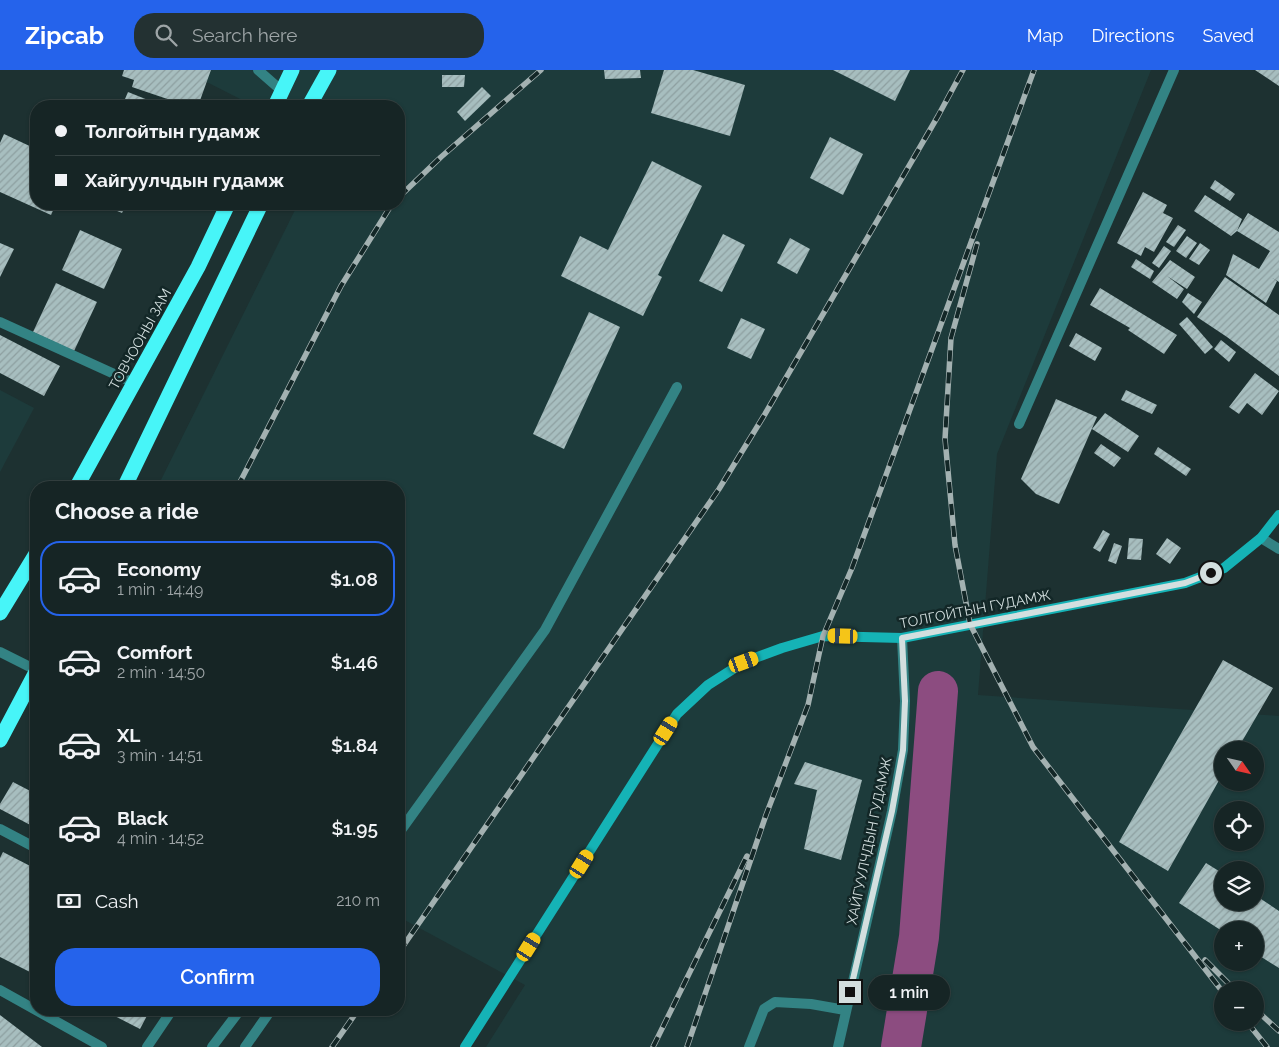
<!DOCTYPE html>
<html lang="en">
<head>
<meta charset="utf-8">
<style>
	:root { --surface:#162525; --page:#233132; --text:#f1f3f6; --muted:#9ea5a7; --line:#354242; --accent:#2563eb }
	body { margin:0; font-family:Raleway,sans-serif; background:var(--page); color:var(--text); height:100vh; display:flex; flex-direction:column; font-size:19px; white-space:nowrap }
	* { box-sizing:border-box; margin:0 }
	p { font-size:16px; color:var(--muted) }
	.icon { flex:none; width:28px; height:28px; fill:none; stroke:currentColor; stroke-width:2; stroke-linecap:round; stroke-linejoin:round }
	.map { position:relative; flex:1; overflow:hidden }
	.drawer { position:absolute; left:30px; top:411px; width:375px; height:535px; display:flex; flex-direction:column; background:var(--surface); border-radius:20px; box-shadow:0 1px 4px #0004,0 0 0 1px var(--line) }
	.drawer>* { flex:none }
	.banner { position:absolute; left:30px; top:30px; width:375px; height:110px; border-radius:20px; box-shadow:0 1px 4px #0004,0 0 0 1px var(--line); display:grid; align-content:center; height:110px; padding:0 25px; background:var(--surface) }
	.needle { width:32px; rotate:124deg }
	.tools { position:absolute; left:1214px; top:671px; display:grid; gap:10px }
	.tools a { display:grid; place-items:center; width:50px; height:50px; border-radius:50%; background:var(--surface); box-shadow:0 1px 4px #0004,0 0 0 1px var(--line); font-size:25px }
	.end { position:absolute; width:22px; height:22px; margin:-11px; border:6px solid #d3dfdf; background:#111; box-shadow:0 0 0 2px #111 }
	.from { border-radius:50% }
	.bubble { position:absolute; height:35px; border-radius:18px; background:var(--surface); box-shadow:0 1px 4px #0004,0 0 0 1px var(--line); font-size:16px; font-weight:600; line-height:35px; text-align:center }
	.car { position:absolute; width:15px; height:30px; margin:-15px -8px; border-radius:6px; box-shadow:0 0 4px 1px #0007; background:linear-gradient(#f5c518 24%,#345 0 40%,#f5c518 0 76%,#345 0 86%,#f5c518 0) }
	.banner b { display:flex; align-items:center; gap:18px; height:48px; font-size:19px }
	.banner b+b { border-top:1px solid var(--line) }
	.banner i { width:12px; height:12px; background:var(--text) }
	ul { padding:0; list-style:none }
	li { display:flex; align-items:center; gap:15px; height:75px; margin:0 10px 8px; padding:0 15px; border:2px solid transparent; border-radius:20px }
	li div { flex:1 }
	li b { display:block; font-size:19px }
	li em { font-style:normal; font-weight:600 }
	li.selected { border-color:var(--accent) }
	li>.icon { width:45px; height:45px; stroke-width:1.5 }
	h2 { padding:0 25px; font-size:22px; line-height:60px }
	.pay { display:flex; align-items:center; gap:12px; height:55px; padding:0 25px; font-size:19px }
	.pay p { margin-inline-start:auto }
	.primary-button { display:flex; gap:10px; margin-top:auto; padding:10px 25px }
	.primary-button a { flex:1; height:58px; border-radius:20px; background:var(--accent); color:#fff; font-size:20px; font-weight:600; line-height:58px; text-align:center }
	header { display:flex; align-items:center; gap:30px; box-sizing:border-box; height:70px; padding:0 25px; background:var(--accent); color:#fff }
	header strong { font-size:24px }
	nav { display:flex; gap:28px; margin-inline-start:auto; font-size:18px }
	.search { width:350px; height:45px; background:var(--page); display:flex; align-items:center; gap:12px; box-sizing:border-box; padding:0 18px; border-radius:20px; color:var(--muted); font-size:19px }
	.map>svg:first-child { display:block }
</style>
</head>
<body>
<header>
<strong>Zipcab</strong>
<div class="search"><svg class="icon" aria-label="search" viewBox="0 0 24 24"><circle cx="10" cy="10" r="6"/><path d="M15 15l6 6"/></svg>Search here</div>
<nav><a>Map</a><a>Directions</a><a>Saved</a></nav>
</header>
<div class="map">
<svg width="1279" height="977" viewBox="0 0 1279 977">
	<defs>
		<pattern id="building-hatch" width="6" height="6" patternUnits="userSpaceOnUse" patternTransform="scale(1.25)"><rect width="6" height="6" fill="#a7bebf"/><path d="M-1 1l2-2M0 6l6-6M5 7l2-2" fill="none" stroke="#8d9fa0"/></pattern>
	</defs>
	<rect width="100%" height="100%" fill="#1d3131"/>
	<!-- built -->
	<g fill="#1d3b3b" fill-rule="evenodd">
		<path d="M183 0H1151L997 384 978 625 1279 646V977H486L525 915 399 847V418H157L298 134H399V36H254ZM1222 680H1255V712H1222ZM1222 740H1255V772H1222ZM1222 800H1255V832H1222ZM1222 860H1255V892H1222ZM1222 920H1255V952H1222Z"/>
		<path d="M0 320 34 338 0 402Z"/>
	</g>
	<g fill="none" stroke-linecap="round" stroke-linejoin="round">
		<!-- river -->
		<path stroke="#8c4c80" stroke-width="40" d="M901 977 919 867 938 621"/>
	</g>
	<!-- building -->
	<g fill="url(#building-hatch)">
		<path d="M124 0H211L198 36H188L132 17 134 10 122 6Z"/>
		<path d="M604 0H640L641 8 605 9Z"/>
		<path d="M664 0H693L745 15 730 66 651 43Z"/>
		<path d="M833 0H910L895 31Z"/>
		<path d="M1255 0H1279V16Z"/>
		<path d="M442 5H465L464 17H442Z"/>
		<path d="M482 17 491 26 465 51 457 42Z"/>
		<path d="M128 22 163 36H122Z"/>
		<path d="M4 64 36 79V134H56L51 145 0 122V73Z"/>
		<path d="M830 67 863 84 843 125 810 108Z"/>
		<path d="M652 91 702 116 658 205 662 207 643 246 561 206 580 166 608 180Z"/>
		<path d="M1215 110 1235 124 1230 131 1210 118Z"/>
		<path d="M1143 122 1167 135 1163 143 1173 148 1154 182 1145 177 1141 186 1117 173Z"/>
		<path d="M1205 125 1242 149 1237 161 1248 143 1279 162V212L1271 207 1277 211 1266 233 1226 205 1233 184 1259 199 1270 181 1237 161 1231 166 1194 141Z"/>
		<path d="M111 134H126L122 143 110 138Z"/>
		<path d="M133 134H149L147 140Z"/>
		<path d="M1178 155 1186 160 1174 177 1166 172Z"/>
		<path d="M80 160 122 179 104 219 62 200Z"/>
		<path d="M723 164 745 175 722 222 699 211Z"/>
		<path d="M1187 166 1197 173 1186 188 1176 181Z"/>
		<path d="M790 168 810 179 797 204 777 193Z"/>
		<path d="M0 173 14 179 0 207Z"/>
		<path d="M1200 173 1210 180 1199 195 1189 189Z"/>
		<path d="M1164 176 1171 181 1159 198 1152 193Z"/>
		<path d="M1136 189 1154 201 1150 209 1131 197Z"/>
		<path d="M1170 190 1195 207 1187 219 1167 206 1184 219 1177 229 1152 212Z"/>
		<path d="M1225 207 1279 245V306L1227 267 1197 247Z"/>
		<path d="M56 213 97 232 74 281 33 262Z"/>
		<path d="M1100 218 1177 265 1164 284 1128 260 1130 258 1090 235Z"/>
		<path d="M1188 223 1202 232 1194 244 1182 232Z"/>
		<path d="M589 242 620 257 564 379 533 364Z"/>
		<path d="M1187 247 1213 277 1205 284 1179 254Z"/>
		<path d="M741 248 765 259 751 289 727 278Z"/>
		<path d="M1076 263 1102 278 1095 291 1069 276Z"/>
		<path d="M0 265 60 296 44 326 0 303Z"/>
		<path d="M1221 270 1236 282 1229 292 1214 279Z"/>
		<path d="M1255 303 1279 321 1262 345 1247 333 1239 344 1229 337Z"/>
		<path d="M1126 320 1157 335 1152 344 1121 330Z"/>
		<path d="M1056 329 1097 347 1059 434 1036 424 1021 409Z"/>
		<path d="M1105 343 1139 366 1128 382 1092 359Z"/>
		<path d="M1101 374 1121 388 1114 397 1094 383Z"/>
		<path d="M1158 377 1191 399 1186 406 1154 384Z"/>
		<path d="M1103 460 1110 464 1100 482 1093 478Z"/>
		<path d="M1129 468 1143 469 1141 490 1127 489Z"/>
		<path d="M1167 468 1181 478 1170 494 1156 484Z"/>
		<path d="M1114 473 1122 476 1116 494 1108 491Z"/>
		<path d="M1223 590 1273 618 1237 680H1222V705L1168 801 1119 772Z"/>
		<path d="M805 692 862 710 841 790 804 779 817 720 794 714Z"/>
		<path d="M13 712 36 724V758L0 739V734Z"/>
		<path d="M3 782 36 799V905L0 887V788Z"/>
		<path d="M1206 793 1222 803V832H1255V825L1279 841V898L1255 883V860H1222V861L1179 833Z"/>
		<path d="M103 940H150L140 959Z"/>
		<path d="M0 945 42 977H0Z"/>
	</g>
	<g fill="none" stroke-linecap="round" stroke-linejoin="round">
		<!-- lane -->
		<g stroke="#338384" stroke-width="10">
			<path d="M258 0 282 21"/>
			<path d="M0 252 134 313"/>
			<path d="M1261 468 1279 479"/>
			<path d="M0 582 36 600"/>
			<path d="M0 759 36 778"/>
			<path d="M399 763 545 560 677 317"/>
			<path d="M0 920 102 977"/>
			<path d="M147 977 172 940"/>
			<path d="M212 977 240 940"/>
			<path d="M245 977 271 940"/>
			<path d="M749 977 764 939 775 932 811 934 845 940"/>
		</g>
		<!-- street -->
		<g stroke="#338384" stroke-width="10">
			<path d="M1019 354 1174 0"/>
			<path d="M838 977 892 741 903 680 905 631 902 568"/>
		</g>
		<!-- secondary -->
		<path stroke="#15b3b6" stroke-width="10" d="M465 977 677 644 708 615 744 592 782 578 823 566 902 568 1185 513 1224 498 1261 468 1279 445"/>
		<!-- highway -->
		<g stroke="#47f5f8" stroke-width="15">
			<path d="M275 36 292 0"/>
			<path d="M309 36 329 0"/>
			<path d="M76 418 198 197 228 134"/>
			<path d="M124 418 261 134"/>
			<path d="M0 543 36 484"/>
			<path d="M0 670 36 602"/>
		</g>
		<!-- rail casing -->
		<g stroke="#a3b1b1" stroke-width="5.5">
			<g id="rail">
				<path d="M399 127 441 87 541 0"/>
				<path d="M977 174 951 268 945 369 955 475 970 554 1033 677 1222 921"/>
				<path d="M237 418 341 216 392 134"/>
				<path d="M399 882 719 419 765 344 938 46 963 0"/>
				<path d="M1205 890 1235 920"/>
				<path d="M1255 939 1279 961"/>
				<path d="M1247 952 1267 977"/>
				<path d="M332 977 358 940"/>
				<path d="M653 977 747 786"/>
				<path d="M687 977 766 745 808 635 823 566 852 498 1034 0"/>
			</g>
		</g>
		<!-- rail -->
		<use href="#rail" stroke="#132727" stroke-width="4" stroke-dasharray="11" stroke-linecap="butt"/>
	</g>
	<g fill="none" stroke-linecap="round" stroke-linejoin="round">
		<!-- route -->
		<path stroke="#d3dfdf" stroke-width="6" d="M850 922 892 741 903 680 905 631 902 568 1185 513 1211 503"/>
	</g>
	<g text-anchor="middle" stroke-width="5" stroke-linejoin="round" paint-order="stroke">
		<!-- street labels -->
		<g font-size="14" fill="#d3dfdf" stroke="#132727">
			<text transform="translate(140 269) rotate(-61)" y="5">ТОВЧООНЫ ЗАМ</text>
			<text transform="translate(975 539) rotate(-11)" y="5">ТОЛГОЙТЫН ГУДАМЖ</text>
			<text transform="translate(869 771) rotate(-78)" y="5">ХАЙГУУЛЧДЫН ГУДАМЖ</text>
		</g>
	</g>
</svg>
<div class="tools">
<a><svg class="needle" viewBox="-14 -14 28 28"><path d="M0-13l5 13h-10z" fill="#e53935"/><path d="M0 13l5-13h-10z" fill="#9ea5a7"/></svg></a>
<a><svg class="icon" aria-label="locate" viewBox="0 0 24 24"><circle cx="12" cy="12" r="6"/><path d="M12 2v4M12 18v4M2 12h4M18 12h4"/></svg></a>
<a><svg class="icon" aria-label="layers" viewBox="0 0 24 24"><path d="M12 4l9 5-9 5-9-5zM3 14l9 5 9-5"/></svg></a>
<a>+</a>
<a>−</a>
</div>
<i class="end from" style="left:1211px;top:503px"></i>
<i class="end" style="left:850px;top:922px"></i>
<div class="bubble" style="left:868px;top:905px;width:82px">1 min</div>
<i class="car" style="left:843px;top:566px;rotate:272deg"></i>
<i class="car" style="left:744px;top:592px;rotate:70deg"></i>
<i class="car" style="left:666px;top:661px;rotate:32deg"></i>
<i class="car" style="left:582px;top:794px;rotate:32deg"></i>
<i class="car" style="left:529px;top:877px;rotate:32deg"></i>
<div class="banner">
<b><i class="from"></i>Толгойтын гудамж</b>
<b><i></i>Хайгуулчдын гудамж</b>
</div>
<section class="drawer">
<h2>Choose a ride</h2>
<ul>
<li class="selected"><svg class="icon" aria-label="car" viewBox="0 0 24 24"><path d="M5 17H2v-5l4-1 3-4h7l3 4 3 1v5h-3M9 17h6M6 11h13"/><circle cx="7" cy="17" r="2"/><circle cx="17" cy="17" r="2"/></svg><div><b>Economy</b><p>1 min · 14:49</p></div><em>$1.08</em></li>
<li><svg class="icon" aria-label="car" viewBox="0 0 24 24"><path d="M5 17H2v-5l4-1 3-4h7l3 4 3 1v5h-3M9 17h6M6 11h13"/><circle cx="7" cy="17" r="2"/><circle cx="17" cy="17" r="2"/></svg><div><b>Comfort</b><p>2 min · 14:50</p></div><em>$1.46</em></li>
<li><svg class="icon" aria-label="car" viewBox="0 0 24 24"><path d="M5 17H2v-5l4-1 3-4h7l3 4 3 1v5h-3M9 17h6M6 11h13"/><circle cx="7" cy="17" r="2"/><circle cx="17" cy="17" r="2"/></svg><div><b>XL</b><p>3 min · 14:51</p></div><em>$1.84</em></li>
<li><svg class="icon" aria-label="car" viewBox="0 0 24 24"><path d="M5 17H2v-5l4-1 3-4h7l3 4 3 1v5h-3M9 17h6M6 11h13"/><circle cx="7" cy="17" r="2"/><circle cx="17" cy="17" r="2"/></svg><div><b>Black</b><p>4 min · 14:52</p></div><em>$1.95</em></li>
</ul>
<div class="pay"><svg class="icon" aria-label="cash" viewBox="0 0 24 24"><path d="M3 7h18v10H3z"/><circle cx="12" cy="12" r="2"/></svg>Cash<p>210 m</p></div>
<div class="primary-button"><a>Confirm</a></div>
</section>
</div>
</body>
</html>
